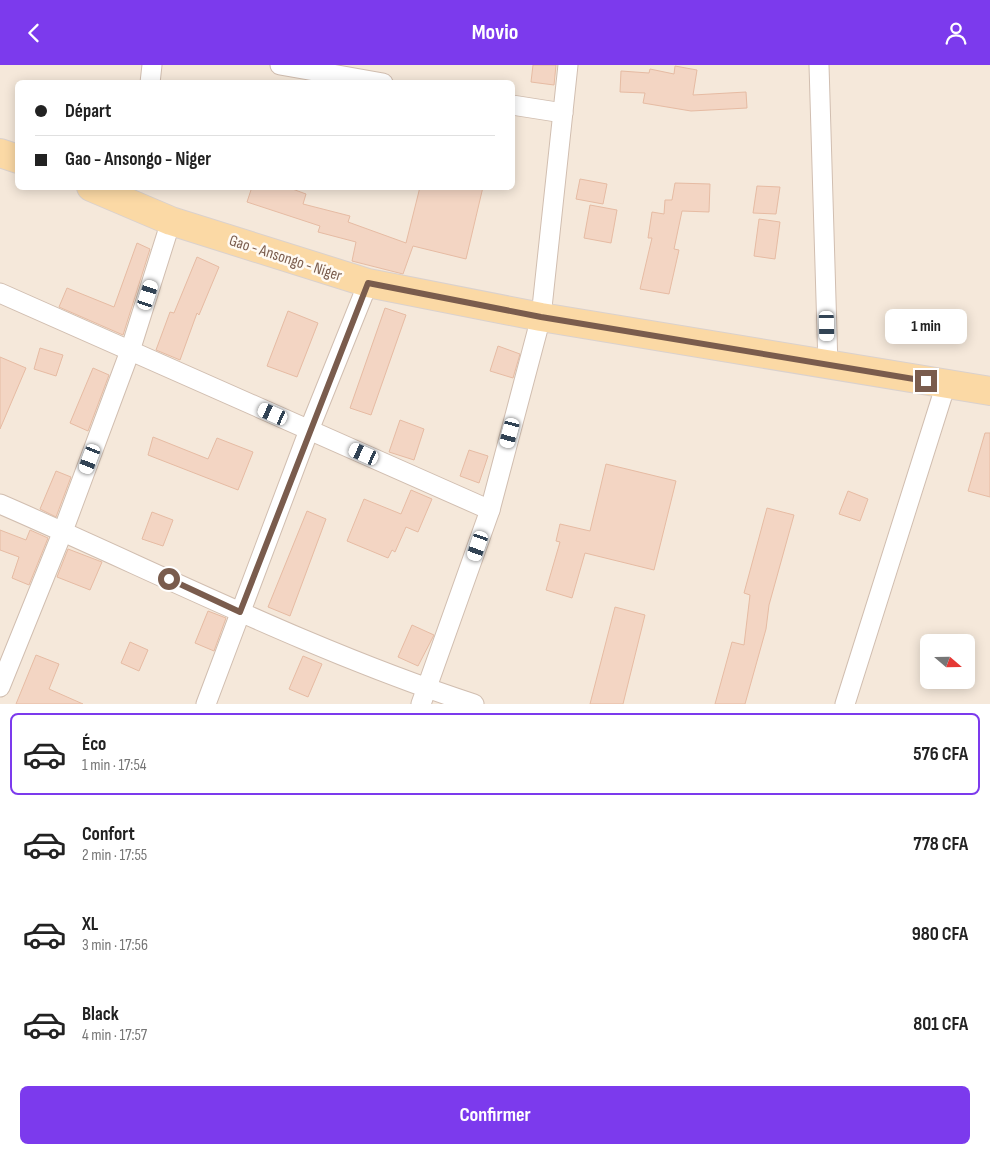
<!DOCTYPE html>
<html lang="fr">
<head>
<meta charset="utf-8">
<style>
	:root { --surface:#fff; --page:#f2f2f2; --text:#222; --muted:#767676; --line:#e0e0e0; --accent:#7c3aed }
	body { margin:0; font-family:"Sofia Sans Condensed",sans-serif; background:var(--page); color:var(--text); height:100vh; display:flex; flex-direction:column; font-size:19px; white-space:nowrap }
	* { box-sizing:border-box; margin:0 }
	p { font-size:16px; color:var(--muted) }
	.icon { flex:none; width:28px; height:28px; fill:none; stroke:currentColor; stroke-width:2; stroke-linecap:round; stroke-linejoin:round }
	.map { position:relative; height:639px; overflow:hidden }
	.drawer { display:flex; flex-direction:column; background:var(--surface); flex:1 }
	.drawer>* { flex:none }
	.guide { position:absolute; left:15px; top:15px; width:500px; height:110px; border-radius:8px; box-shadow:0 2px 12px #0003; display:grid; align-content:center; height:110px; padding:0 20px; background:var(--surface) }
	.needle { width:32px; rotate:110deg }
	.fabs { position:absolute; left:920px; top:569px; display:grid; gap:10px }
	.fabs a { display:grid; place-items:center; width:55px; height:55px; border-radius:8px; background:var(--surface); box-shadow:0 2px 12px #0003; font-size:25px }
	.end { position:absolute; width:22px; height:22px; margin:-11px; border:6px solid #7a5c4d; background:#fff; box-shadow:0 0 0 2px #fff }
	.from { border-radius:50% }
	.bubble { position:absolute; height:35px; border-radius:8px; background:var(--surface); box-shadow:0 2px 12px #0003; font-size:16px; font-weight:700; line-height:35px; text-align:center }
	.car { position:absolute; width:15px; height:30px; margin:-15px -8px; border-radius:6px; box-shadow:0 0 4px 1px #0007; background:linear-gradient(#fff 24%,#345 0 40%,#fff 0 76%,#345 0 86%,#fff 0) }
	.guide b { display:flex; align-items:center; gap:18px; height:48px; font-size:19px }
	.guide b+b { border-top:1px solid var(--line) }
	.guide i { width:12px; height:12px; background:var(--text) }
	ul { padding:9px 0 0; list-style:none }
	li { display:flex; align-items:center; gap:15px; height:82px; margin:0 10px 8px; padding:0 10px; border:2px solid transparent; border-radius:8px }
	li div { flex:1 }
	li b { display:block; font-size:19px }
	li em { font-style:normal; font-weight:700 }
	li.current { border-color:var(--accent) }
	li>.icon { width:45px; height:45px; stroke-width:1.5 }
	.primary-button { display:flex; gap:10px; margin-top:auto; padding:10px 20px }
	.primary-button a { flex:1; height:58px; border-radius:8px; background:var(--accent); color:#fff; font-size:20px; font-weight:700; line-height:58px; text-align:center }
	header { display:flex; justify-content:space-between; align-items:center; height:65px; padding:0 20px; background:var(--accent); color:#fff; font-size:22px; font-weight:700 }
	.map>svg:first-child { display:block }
</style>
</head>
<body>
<header><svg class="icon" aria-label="back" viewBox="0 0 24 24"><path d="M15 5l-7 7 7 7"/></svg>Movio<svg class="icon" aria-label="person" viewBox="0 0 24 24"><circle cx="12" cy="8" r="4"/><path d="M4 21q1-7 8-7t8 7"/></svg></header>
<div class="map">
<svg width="990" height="639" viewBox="0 0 990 639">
	<rect width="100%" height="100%" fill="#fdf6ec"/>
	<!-- residential -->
	<path fill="#f5e8da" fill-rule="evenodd" d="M0 0H990V639H0ZM18 18H512V122H18ZM929 578H966V615H929Z"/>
	<!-- building -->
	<g fill="#f3d5c3" stroke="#e6bba3">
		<path d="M533 0H556L554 20 531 17Z"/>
		<path d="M675 1 697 5 693 30 746 27 747 43 691 46 643 38 645 28 620 27 621 6 649 8 650 4 674 9Z"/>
		<path d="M580 114 607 119 603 139 576 134Z"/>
		<path d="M675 118 710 119 709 147 682 146 674 184 679 185 669 229 640 224 652 173H648L652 147 664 149 665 135H672Z"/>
		<path d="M757 121 780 122 776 149 753 148Z"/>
		<path d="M252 122H287L306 129 303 139 350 151 348 157 406 178 420 122H483L466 194 413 181 403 209 352 196 356 177 318 167 320 161 247 137Z"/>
		<path d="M590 140 617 145 611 178 584 173Z"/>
		<path d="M759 154 780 157 775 194 754 191Z"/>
		<path d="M137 178 150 184 123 270 59 242 67 223 114 242Z"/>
		<path d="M197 192 219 202 199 250 197 248 180 295 156 285 170 247 174 248Z"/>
		<path d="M385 243 406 250 371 350 350 343Z"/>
		<path d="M288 246 318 258 297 312 267 301Z"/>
		<path d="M498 281 520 289 513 313 490 306Z"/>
		<path d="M40 283 63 290 56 311 34 304Z"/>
		<path d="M0 292 26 303 0 364Z"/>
		<path d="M93 303 109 310 88 366 70 358Z"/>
		<path d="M400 355 424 364 414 395 389 387Z"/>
		<path d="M985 368H990V432L968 426Z"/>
		<path d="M153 372 208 394 217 373 253 387 238 425 148 390Z"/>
		<path d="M469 385 488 391 479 418 460 411Z"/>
		<path d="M606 399 676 416 654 505 585 488 572 533 546 525 560 477 556 476 560 459 590 466Z"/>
		<path d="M56 406 71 412 56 452 40 444Z"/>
		<path d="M411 425 432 434 418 467 406 462 395 487 392 485 388 493 347 476 364 434 401 449Z"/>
		<path d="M848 426 868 434 860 456 839 449Z"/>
		<path d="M767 443 794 450 769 540 766 564 745 639H715L732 577 744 580 750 530 744 528Z"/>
		<path d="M307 446 326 454 290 551 268 542Z"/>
		<path d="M152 447 173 455 163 481 142 474Z"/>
		<path d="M0 465 26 475 30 465 48 473 29 520 12 513 19 492 0 485Z"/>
		<path d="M68 484 102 497 90 525 57 512Z"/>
		<path d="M615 542 645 550 623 639H590Z"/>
		<path d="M208 546 226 553 214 586 195 578Z"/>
		<path d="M412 560 434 570 418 601 398 592Z"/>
		<path d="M130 577 148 585 139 606 121 598Z"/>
		<path d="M36 590 59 599 49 624 83 639H16Z"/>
		<path d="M303 591 322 599 308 632 289 624Z"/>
	</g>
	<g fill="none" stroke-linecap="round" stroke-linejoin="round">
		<!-- minor casing -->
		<g stroke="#d1beb0" stroke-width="21">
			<g id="minor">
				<path d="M280 0 383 18"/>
				<path d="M819 0 828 301"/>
				<path d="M150 18 152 0"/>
				<path d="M512 40 563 48"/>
				<path d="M0 228 490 445"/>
				<path d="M0 439C157 507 311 586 474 639"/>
				<path d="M0 622 63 466 130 286 171 156"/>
				<path d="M206 639 309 365 368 218"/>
				<path d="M421 639 490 445 541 252 568 0"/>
				<path d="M845 639 946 319"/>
			</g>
		</g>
		<!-- primary casing -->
		<g stroke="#dad1cd" stroke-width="30">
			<g id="primary">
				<path d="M0 88 18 94"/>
				<path d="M91 122 171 156 368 218 541 252 990 326"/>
			</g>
		</g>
		<!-- minor -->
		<use href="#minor" stroke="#fff" stroke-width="19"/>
		<!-- primary -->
		<use href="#primary" stroke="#fbd9a5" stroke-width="28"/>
	</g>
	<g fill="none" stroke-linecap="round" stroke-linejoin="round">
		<!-- route -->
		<path stroke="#7a5c4d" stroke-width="6" d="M169 514 240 547 368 218 541 252 926 316"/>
	</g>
	<g text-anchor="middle" stroke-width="5" stroke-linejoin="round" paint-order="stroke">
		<!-- street labels -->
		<g font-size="16" fill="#7a5c4d" stroke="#fffaf3">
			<text transform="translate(286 192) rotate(18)" y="6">Gao - Ansongo - Niger</text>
		</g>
	</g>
</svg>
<div class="fabs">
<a><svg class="needle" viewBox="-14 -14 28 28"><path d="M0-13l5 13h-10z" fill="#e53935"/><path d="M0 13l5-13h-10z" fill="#767676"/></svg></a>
</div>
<i class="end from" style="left:169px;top:514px"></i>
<i class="end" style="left:926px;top:316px"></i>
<div class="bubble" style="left:885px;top:244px;width:82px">1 min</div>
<i class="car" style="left:148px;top:230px;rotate:18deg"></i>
<i class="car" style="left:827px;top:261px;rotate:179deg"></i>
<i class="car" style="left:273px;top:349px;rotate:294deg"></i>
<i class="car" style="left:510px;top:368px;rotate:195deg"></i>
<i class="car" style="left:364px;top:389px;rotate:294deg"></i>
<i class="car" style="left:90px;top:394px;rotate:201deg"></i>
<i class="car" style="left:478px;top:481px;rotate:199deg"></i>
<div class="guide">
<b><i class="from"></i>Départ</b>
<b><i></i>Gao - Ansongo - Niger</b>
</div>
</div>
<section class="drawer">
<ul>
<li class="current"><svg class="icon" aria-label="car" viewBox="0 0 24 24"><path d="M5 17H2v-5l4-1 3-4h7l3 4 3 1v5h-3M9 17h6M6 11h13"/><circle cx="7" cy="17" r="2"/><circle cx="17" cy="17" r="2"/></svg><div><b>Éco</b><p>1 min · 17:54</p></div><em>576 CFA</em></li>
<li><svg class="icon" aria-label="car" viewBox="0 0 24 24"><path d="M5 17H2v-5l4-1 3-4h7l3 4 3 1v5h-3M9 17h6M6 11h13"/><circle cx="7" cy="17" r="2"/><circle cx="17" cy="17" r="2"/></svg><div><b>Confort</b><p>2 min · 17:55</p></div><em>778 CFA</em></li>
<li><svg class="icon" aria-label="car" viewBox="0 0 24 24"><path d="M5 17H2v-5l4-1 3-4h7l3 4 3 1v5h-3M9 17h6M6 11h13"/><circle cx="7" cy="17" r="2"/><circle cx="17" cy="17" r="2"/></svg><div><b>XL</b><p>3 min · 17:56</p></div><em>980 CFA</em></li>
<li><svg class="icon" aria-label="car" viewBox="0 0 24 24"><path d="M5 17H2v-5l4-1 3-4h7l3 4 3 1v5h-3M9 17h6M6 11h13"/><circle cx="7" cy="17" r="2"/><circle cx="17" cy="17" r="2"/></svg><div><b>Black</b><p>4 min · 17:57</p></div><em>801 CFA</em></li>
</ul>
<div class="primary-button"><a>Confirmer</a></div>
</section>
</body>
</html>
